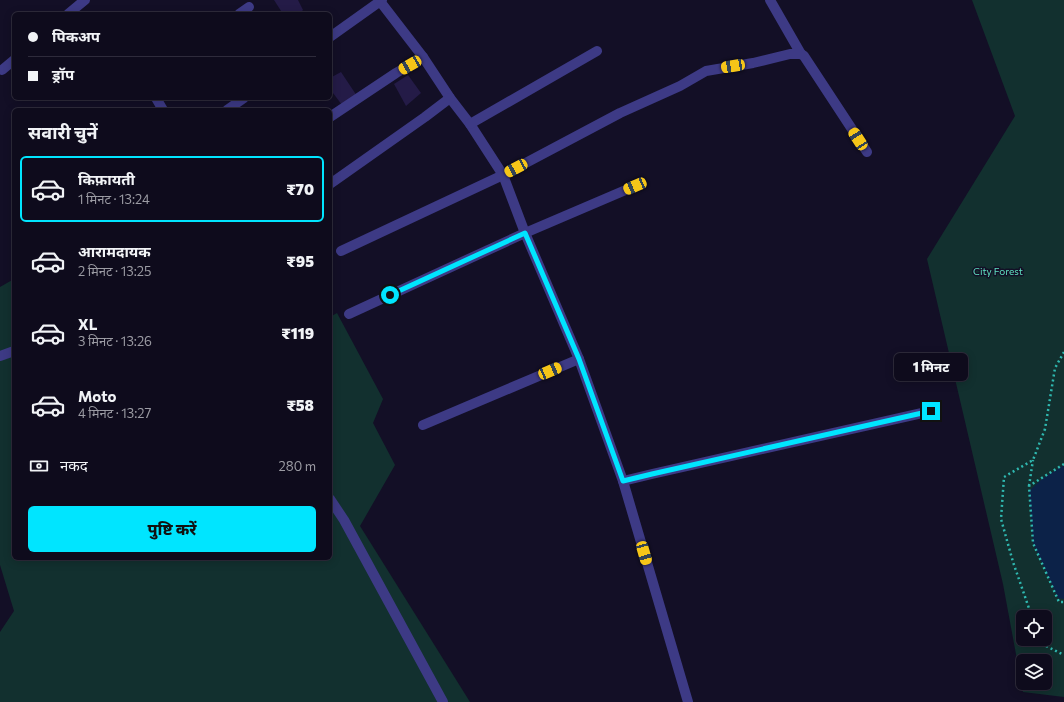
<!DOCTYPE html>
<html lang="hi">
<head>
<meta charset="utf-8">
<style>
	:root { --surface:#0e0b1c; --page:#1c1929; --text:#f1f3f6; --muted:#9b9ba3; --line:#2e2b3b; --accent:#00e5ff }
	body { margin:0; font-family:Commissioner,"Noto Sans Devanagari",sans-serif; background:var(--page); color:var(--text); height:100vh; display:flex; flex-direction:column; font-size:15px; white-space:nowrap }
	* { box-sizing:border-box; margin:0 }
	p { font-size:13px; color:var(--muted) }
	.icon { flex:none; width:22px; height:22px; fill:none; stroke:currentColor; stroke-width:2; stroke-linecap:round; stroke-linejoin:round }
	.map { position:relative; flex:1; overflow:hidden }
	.sheet { position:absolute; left:12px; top:108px; width:320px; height:452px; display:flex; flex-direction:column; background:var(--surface); border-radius:6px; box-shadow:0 2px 10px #0003,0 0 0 1px var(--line) }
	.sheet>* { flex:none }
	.hud { position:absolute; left:12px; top:12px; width:320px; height:88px; border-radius:6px; box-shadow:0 2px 10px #0003,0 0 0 1px var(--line); display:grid; align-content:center; height:88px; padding:0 16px; background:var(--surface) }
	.buttons { position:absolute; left:1016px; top:610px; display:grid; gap:8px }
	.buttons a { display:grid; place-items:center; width:36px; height:36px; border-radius:6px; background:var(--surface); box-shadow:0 2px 10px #0003,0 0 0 1px var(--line); font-size:20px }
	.end { position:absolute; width:18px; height:18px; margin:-9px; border:5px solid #00e5ff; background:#111; box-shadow:0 0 0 2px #111 }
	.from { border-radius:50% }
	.bubble { position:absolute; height:28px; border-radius:6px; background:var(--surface); box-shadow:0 2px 10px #0003,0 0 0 1px var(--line); font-size:13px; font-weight:800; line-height:28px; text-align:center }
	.car { position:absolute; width:12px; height:24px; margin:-12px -6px; border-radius:5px; box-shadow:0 0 3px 1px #0007; background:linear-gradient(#f5c518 24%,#345 0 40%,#f5c518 0 76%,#345 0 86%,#f5c518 0) }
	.hud b { display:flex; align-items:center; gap:14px; height:38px; font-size:15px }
	.hud b+b { border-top:1px solid var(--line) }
	.hud i { width:10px; height:10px; background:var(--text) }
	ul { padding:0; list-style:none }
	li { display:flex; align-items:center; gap:12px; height:66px; margin:0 8px 6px; padding:0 8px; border:2px solid transparent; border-radius:6px }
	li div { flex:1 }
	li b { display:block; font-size:15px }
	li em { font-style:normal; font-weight:800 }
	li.current { border-color:var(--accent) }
	li>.icon { width:36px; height:36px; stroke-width:1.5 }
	h2 { padding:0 16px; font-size:18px; line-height:48px }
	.pay { display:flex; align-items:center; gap:10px; height:44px; padding:0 16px; font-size:15px }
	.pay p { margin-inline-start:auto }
	.button { display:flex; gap:8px; margin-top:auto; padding:8px 16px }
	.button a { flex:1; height:46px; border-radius:6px; background:var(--accent); color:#111; font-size:16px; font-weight:800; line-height:46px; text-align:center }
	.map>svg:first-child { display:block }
</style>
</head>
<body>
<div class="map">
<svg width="1064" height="702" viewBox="0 0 1064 702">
	<rect width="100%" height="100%" fill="#130f26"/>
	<!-- green -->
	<g fill="#12302f" fill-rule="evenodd">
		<path d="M972 0H1064V697L1023 692 1003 584 927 259 1015 116ZM1023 617H1045V639H1023ZM1023 661H1045V683H1023Z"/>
		<path d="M14 279V558H330V317L337 313 383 399 373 423 395 465 360 526 470 702H0V632L14 611 0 565V287Z"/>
	</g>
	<!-- water -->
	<path fill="#0c2248" d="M1064 465V599L1058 598 1033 543 1029 491 1043 478Z"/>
	<!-- building -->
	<g fill="#241b47">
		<path d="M274 0H298L303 10 299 14H283Z"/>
		<path d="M341 72 357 96 342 105 330 89V78Z"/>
		<path d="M408 75 421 93 406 106 394 84Z"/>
	</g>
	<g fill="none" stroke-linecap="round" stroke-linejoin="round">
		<!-- path -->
		<g stroke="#2fb8b0" stroke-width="2.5" stroke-dasharray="2 3" stroke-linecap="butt">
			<path d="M1064 464 1029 486 1033 543 1059 602H1064"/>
			<path d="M1029 486 1033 460"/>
			<path d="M1032 617 1013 562 1001 519 1004 477 1033 460 1045 429 1055 368 1064 352"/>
			<path d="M1040 639 1042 644 1064 655"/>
		</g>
		<!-- minor -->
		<g stroke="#3d3a85" stroke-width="10">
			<path d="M379 0 423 57 450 98 470 124 503 175 525 233 579 359 623 481 688 702"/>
			<path d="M770 0 801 54"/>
			<path d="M68 14 85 0"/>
			<path d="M239 14 249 7"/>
			<path d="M330 37 382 0"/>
			<path d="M2 70 14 60"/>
			<path d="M156 98 163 110"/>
			<path d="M227 110 244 98"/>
			<path d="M330 117 396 73 423 57"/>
			<path d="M470 124 597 51"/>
			<path d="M330 184 425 117 450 98"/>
			<path d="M341 251 503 175 620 113 680 86 706 71 753 63 790 54H801L804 56 867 152"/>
			<path d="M349 314 525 233 635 186"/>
			<path d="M0 356 14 351"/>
			<path d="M423 425 579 359"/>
			<path d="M623 481 652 474 931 411"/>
			<path d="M330 499 344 520 443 702"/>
		</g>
	</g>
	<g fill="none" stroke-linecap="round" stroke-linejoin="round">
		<!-- route -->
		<path stroke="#00e5ff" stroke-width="5" d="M390 295 525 233 579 359 623 481 652 474 931 411"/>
	</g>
	<g text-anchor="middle" stroke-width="3" stroke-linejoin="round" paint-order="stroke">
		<!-- park labels -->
		<g font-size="10" fill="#5fe0c0" stroke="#130f26">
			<text x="998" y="275">City Forest</text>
		</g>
	</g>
</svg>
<div class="buttons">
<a><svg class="icon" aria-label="locate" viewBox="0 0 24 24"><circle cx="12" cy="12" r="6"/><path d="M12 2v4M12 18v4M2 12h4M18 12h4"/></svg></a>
<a><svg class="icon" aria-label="layers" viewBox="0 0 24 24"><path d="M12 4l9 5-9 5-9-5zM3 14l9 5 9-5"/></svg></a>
</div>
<i class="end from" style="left:390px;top:295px"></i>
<i class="end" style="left:931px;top:411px"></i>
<div class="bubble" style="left:894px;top:353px;width:74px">1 मिनट</div>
<i class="car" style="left:410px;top:65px;rotate:240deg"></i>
<i class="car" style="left:733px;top:66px;rotate:261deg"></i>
<i class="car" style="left:858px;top:139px;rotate:327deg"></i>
<i class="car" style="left:516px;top:168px;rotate:242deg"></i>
<i class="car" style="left:635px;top:186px;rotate:247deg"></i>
<i class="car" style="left:550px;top:371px;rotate:67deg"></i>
<i class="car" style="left:644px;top:553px;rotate:164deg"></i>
<div class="hud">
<b><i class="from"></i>पिकअप</b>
<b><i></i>ड्रॉप</b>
</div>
<section class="sheet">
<h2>सवारी चुनें</h2>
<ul>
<li class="current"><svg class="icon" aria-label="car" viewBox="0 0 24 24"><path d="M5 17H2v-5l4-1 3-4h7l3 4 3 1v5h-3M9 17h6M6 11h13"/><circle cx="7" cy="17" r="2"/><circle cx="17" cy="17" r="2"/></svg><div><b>किफ़ायती</b><p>1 मिनट · 13:24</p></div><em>₹70</em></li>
<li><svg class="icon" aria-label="car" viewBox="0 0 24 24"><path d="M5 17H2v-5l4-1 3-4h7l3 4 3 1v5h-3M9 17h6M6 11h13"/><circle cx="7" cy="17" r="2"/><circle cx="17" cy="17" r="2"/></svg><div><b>आरामदायक</b><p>2 मिनट · 13:25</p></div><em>₹95</em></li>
<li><svg class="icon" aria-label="car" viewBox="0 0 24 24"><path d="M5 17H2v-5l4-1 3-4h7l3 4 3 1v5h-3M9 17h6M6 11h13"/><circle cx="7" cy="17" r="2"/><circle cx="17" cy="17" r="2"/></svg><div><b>XL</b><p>3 मिनट · 13:26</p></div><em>₹119</em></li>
<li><svg class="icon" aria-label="car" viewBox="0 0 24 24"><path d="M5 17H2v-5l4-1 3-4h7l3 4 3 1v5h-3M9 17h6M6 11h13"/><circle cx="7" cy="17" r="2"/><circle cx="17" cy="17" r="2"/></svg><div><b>Moto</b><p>4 मिनट · 13:27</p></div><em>₹58</em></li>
</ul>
<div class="pay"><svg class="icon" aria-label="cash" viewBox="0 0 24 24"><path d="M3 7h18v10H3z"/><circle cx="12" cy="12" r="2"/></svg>नकद<p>280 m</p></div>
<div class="button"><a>पुष्टि करें</a></div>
</section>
</div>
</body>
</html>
